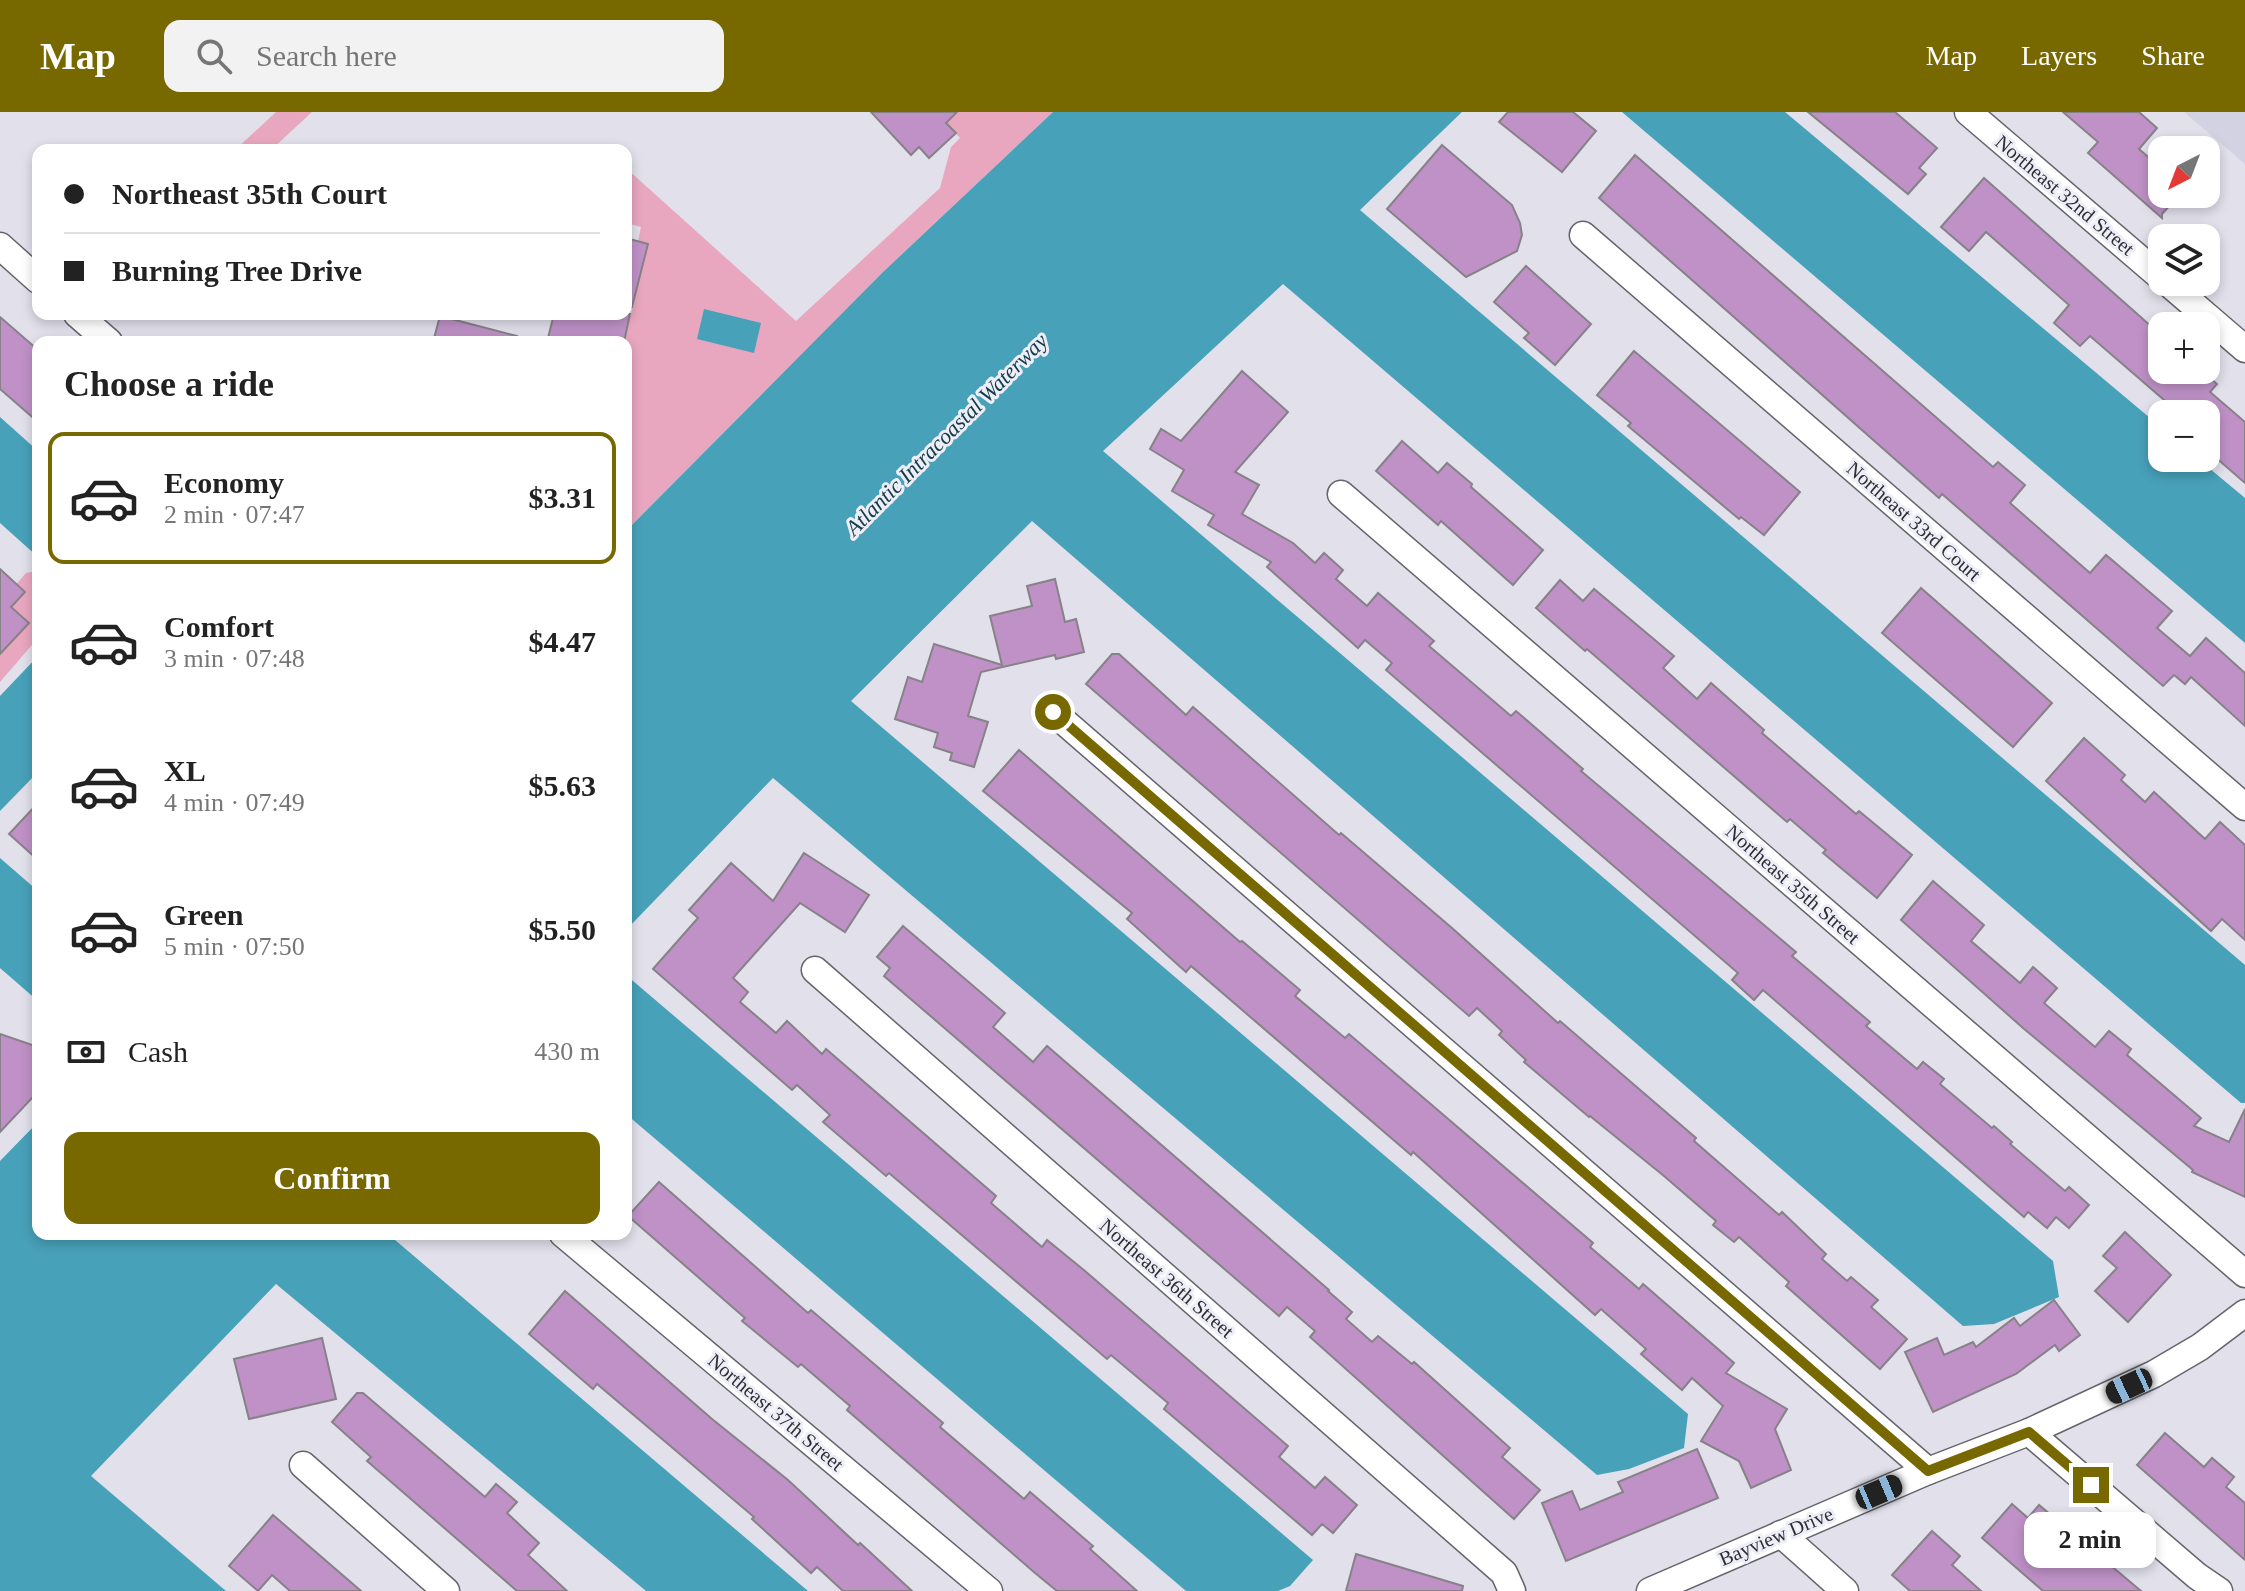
<!DOCTYPE html>
<html lang="en">
<head>
<meta charset="utf-8">
<style>
	:root { --surface:#fff; --page:#f2f2f2; --text:#222; --muted:#767676; --line:#e0e0e0; --accent:#786800 }
	body { margin:0; font-family:"Times New Roman",serif; background:var(--page); color:var(--text); height:100vh; display:flex; flex-direction:column; font-size:30px; white-space:nowrap }
	* { box-sizing:border-box; margin:0 }
	p { font-size:26px; color:var(--muted) }
	.icon { flex:none; width:44px; height:44px; fill:none; stroke:currentColor; stroke-width:2; stroke-linecap:round; stroke-linejoin:round }
	.map { position:relative; flex:1; overflow:hidden }
	.details { position:absolute; left:32px; top:224px; width:600px; height:904px; display:flex; flex-direction:column; background:var(--surface); border-radius:16px; box-shadow:0 4px 12px #0003 }
	.details>* { flex:none }
	.top-card { position:absolute; left:32px; top:32px; width:600px; height:176px; border-radius:16px; box-shadow:0 4px 12px #0003; display:grid; align-content:center; height:176px; padding:0 32px; background:var(--surface) }
	.needle { width:52px; rotate:222deg }
	.controls { position:absolute; left:2148px; top:24px; display:grid; gap:16px }
	.controls a { display:grid; place-items:center; width:72px; height:72px; border-radius:16px; background:var(--surface); box-shadow:0 4px 12px #0003; font-size:40px }
	.end { position:absolute; width:36px; height:36px; margin:-18px; border:10px solid #786800; background:#fff; box-shadow:0 0 0 4px #fff }
	.from { border-radius:50% }
	.bubble { position:absolute; height:56px; border-radius:16px; background:var(--surface); box-shadow:0 4px 12px #0003; font-size:26px; font-weight:600; line-height:56px; text-align:center }
	.car { position:absolute; width:24px; height:48px; margin:-24px -12px; border-radius:10px; box-shadow:0 0 6px 2px #0007; background:linear-gradient(#222 24%,#8ab4d8 0 40%,#222 0 76%,#8ab4d8 0 86%,#222 0) }
	.top-card b { display:flex; align-items:center; gap:28px; height:76px; font-size:30px }
	.top-card b+b { border-top:2px solid var(--line) }
	.top-card i { width:20px; height:20px; background:var(--text) }
	ul { padding:0; list-style:none }
	li { display:flex; align-items:center; gap:24px; height:132px; margin:0 16px 12px; padding:0 16px; border:4px solid transparent; border-radius:16px }
	li div { flex:1 }
	li b { display:block; font-size:30px }
	li em { font-style:normal; font-weight:600 }
	li.active { border-color:var(--accent) }
	li>.icon { width:72px; height:72px; stroke-width:1.5 }
	h2 { padding:0 32px; font-size:36px; line-height:96px }
	.pay { display:flex; align-items:center; gap:20px; height:88px; padding:0 32px; font-size:30px }
	.pay p { margin-inline-start:auto }
	.button { display:flex; gap:16px; margin-top:auto; padding:16px 32px }
	.button a { flex:1; height:92px; border-radius:16px; background:var(--accent); color:#fff; font-size:32px; font-weight:600; line-height:92px; text-align:center }
	header { display:flex; align-items:center; gap:48px; box-sizing:border-box; height:112px; padding:0 40px; background:var(--accent); color:#fff }
	header strong { font-size:38px }
	nav { display:flex; gap:44px; margin-inline-start:auto; font-size:28px }
	.search { width:560px; height:72px; background:var(--page); display:flex; align-items:center; gap:20px; box-sizing:border-box; padding:0 28px; border-radius:16px; color:var(--muted); font-size:30px }
	.map>svg:first-child { display:block }
</style>
</head>
<body>
<header>
<strong>Map</strong>
<div class="search"><svg class="icon" aria-label="search" viewBox="0 0 24 24"><circle cx="10" cy="10" r="6"/><path d="M15 15l6 6"/></svg>Search here</div>
<nav><a>Map</a><a>Layers</a><a>Share</a></nav>
</header>
<div class="map">
<svg width="2245" height="1479" viewBox="0 0 2245 1479">
	<rect width="100%" height="100%" fill="#e1e0eb"/>
	<!-- built -->
	<path fill="#d2d2e2" d="M2184 0H2245V52Z"/>
	<!-- green -->
	<g fill="#e8a7bf">
		<path d="M276 0H312L271 38H235Z"/>
		<path d="M957 0H1053L882 161 626 419V230H624L648 132 638 129 641 115 626 111V59L627 57 796 209 940 76 951 35 960 26 946 11Z"/>
		<path d="M37 459 38 526 0 570V491L26 461Z"/>
	</g>
	<!-- water -->
	<g fill="#47a1b9">
		<path d="M1053 0H1462L1360 98 2245 853V991H2241L1283 172 1103 339 2053 1149 2059 1185 1994 1212 1963 1214 1032 409 851 589 1688 1302 1684 1336 1629 1357 1597 1363 773 666 626 818V419L882 161Z"/>
		<path d="M1622 0H1785L2162 316V346H2197L2245 386V531Z"/>
		<path d="M704 197 761 211 754 241 697 227Z"/>
		<path d="M0 305 38 339V445L0 411Z"/>
		<path d="M38 544V660L0 699V584Z"/>
		<path d="M0 746 38 779V889L0 856Z"/>
		<path d="M626 863 1313 1448 1290 1474 1278 1479H1186L626 1002Z"/>
		<path d="M38 1010V1122H388L808 1479H646L276 1172 91 1364 226 1479H0V1049Z"/>
	</g>
	<!-- building -->
	<g fill="#bf91c7" stroke="#878188" stroke-width="2">
		<path d="M871 0H957L946 11 956 21 929 46 919 35 911 43Z"/>
		<path d="M1508 0H1573L1596 19 1562 60 1499 10Z"/>
		<path d="M1808 0H1895L1937 36 1919 56 1926 62 1908 82Z"/>
		<path d="M2063 0H2139L2157 16 2139 37 2162 57V82H2180L2162 102V106L2088 41 2098 30Z"/>
		<path d="M1442 33 1512 93 1520 111 1522 123 1517 139 1466 165 1387 97Z"/>
		<path d="M1635 43 1993 355 1998 350 2025 373 2010 391 2090 461 2106 443 2172 499 2157 516 2190 544 2206 526 2245 561V614L2191 565 2185 572 2174 563 2163 574 1942 382 1939 386 1599 86Z"/>
		<path d="M1984 66 2162 224V258H2201L2217 272 2210 280 2245 310V371L2206 337V302H2165L2171 294 2090 224 2080 234 2054 211 2069 193 1986 120 1969 139 1941 115Z"/>
		<path d="M626 126 648 132 632 195H626Z"/>
		<path d="M1526 154 1591 212 1555 253 1524 226 1529 221 1494 190Z"/>
		<path d="M554 202H630L624 230H547Z"/>
		<path d="M440 204 517 224 516 230H433Z"/>
		<path d="M0 205 38 238V310L0 277Z"/>
		<path d="M1634 239 1800 380 1764 423 1741 405 1739 407 1628 314 1631 311 1597 283Z"/>
		<path d="M1242 259 1288 300 1235 360 1259 373 1242 402 1293 431 1315 451 1324 441 1343 458 1336 467 1367 494 1378 481 1434 529 1429 534 1511 604 1516 599 1583 657 1581 659 1796 840 1792 844 1870 910 1866 914 1917 957 1923 950 1944 967 1940 972 1992 1016 1994 1014 2012 1030 2010 1032 2065 1079 2069 1075 2089 1093 2069 1116 2056 1105 2047 1116 2028 1100 2024 1105 1763 878 1754 888 1732 868 1738 861 1386 558 1392 551 1365 528 1358 536 1267 455 1271 450 1208 413 1214 403 1172 379 1184 358 1150 337 1161 317 1181 329Z"/>
		<path d="M1402 329 1438 361 1447 351 1472 372 1471 375 1543 438 1513 473 1441 409 1438 413 1376 359Z"/>
		<path d="M0 457 25 480 11 495 29 511 0 542Z"/>
		<path d="M1055 467 1065 510 1076 507 1084 540 1056 547 1055 543 981 560 968 604 988 610 974 655 950 648 952 641 934 635 938 621 895 607 908 565 922 570 934 532 1002 553 990 504 1032 494 1027 474Z"/>
		<path d="M1560 468 1583 489 1594 477 1674 544 1663 556 1697 587 1711 571 1764 618 1762 621 1856 702 1859 699 1912 743 1877 786 1823 741 1826 738 1790 707 1787 710 1587 537 1585 539 1536 496Z"/>
		<path d="M1921 476 2052 591 2013 635 1882 521Z"/>
		<path d="M1112 542H1119L1186 603 1193 595 1339 723 1341 721 1452 816 1558 911 1560 909 1696 1026 1694 1029 1779 1103 1782 1100 1826 1142 1822 1147 1847 1169 1851 1165 1878 1188 1871 1195 1907 1227 1880 1257 1786 1174 1789 1170 1739 1125 1734 1130 1713 1113 1716 1109 1664 1064 1590 1004 1589 1005 1524 950 1526 948 1499 923 1502 919 1477 896 1469 904 1086 572Z"/>
		<path d="M2084 626 2125 663 2121 668 2145 690 2154 680 2205 727 2220 710 2245 733V828L2222 807 2211 819 2046 669Z"/>
		<path d="M1019 638 1240 830 1242 829 1300 878 1295 884 1345 926 1349 922 1593 1131 1590 1135 1639 1177 1643 1172 1734 1251 1726 1261 1787 1297 1775 1317 1791 1358 1751 1376 1739 1349 1701 1329 1723 1294 1692 1266 1682 1278 1641 1242 1646 1237 1601 1197 1595 1203 1413 1040 1411 1043 1191 854 1186 860 1127 807 1132 801 983 679Z"/>
		<path d="M38 691V748L9 722Z"/>
		<path d="M804 741 869 783 845 820 800 791 733 866 748 880 740 890 776 921 787 909 822 942 826 937 996 1084 991 1091 1042 1135 1047 1128 1085 1159 1288 1334 1279 1345 1315 1376 1325 1365 1357 1393 1333 1421 1322 1412 1312 1423 1164 1297 1168 1291 1111 1243 1107 1247 889 1061 886 1064 823 1010 830 1003 797 973 792 978 653 857 698 806 689 798 731 751 773 789Z"/>
		<path d="M1933 769 1984 813 1971 829 2020 871 2033 855 2057 876 2044 891 2095 935 2109 919 2131 937 2127 943 2201 1006 2194 1014 2229 1030 2245 997V1085L2192 1060 2193 1058 2023 916 1901 808Z"/>
		<path d="M903 814 1005 901 993 915 1033 950 1047 934 1329 1178 1328 1179 1352 1200 1346 1207 1372 1230 1378 1224 1412 1252 1414 1250 1510 1336 1502 1345 1540 1378 1514 1407 1310 1225 1315 1219 1287 1195 1279 1204 884 864 890 856 877 845Z"/>
		<path d="M0 922 38 935V970L33 985 0 1020Z"/>
		<path d="M659 1070 808 1201 811 1198 943 1311 940 1315 1024 1387 1030 1380 1093 1434 1090 1437 1137 1479H1057L1035 1461 847 1298 850 1294 801 1252 798 1255 742 1209 745 1206 628 1104Z"/>
		<path d="M2125 1120 2171 1163 2128 1210 2095 1179 2117 1156 2103 1144Z"/>
		<path d="M565 1179 712 1307 788 1368 858 1433 860 1431 912 1479H843L817 1455 811 1461 752 1407 754 1405 668 1332 597 1272 593 1277 529 1222Z"/>
		<path d="M2054 1188 2080 1223 2059 1239 2055 1233 2016 1262 1933 1300 1905 1240 1937 1226 1944 1243 1973 1230 1976 1235 2014 1206 2020 1214Z"/>
		<path d="M322 1226 336 1287 249 1307 234 1247Z"/>
		<path d="M357 1281H363L485 1385 496 1372 517 1390 507 1401 539 1431 528 1443 567 1479H517L367 1349 371 1345 332 1310Z"/>
		<path d="M2165 1321 2204 1355 2212 1346 2234 1365 2226 1375 2245 1391V1448L2137 1353Z"/>
		<path d="M1697 1337 1718 1386 1566 1449 1542 1391 1572 1379 1580 1398 1623 1380 1618 1370Z"/>
		<path d="M2012 1392 2028 1406 2039 1393 2141 1479H2043L1982 1426Z"/>
		<path d="M273 1403 361 1479H290L272 1463 258 1479 229 1454Z"/>
		<path d="M1932 1419 1960 1444 1952 1453 1981 1479H1910L1892 1463Z"/>
		<path d="M1356 1442 1463 1474 1462 1479H1346Z"/>
	</g>
	<g fill="none" stroke-linecap="round" stroke-linejoin="round">
		<!-- minor casing -->
		<g stroke="#64646d" stroke-width="29">
			<g id="minor">
				<path d="M1968 0 2162 166"/>
				<path d="M1583 123 2245 695"/>
				<path d="M0 134 38 168"/>
				<path d="M2167 170 2245 237"/>
				<path d="M77 202 109 230"/>
				<path d="M1341 382 2245 1162"/>
				<path d="M1053 600 1928 1359"/>
				<path d="M815 858 1504 1461 1512 1479"/>
				<path d="M563 1122 989 1479"/>
				<path d="M2029 1320 2197 1464 2219 1479"/>
				<path d="M303 1353 446 1479"/>
				<path d="M1781 1422 1845 1479"/>
				<path d="M1650 1479 1928 1359 2029 1320 2154 1262 2200 1235 2245 1201"/>
			</g>
		</g>
		<!-- minor -->
		<use href="#minor" stroke="#fff" stroke-width="26"/>
	</g>
	<g fill="none" stroke-linecap="round" stroke-linejoin="round">
		<!-- route -->
		<path stroke="#786800" stroke-width="10" d="M1053 600 1928 1359 2029 1320 2091 1373"/>
	</g>
	<g text-anchor="middle" stroke-width="6" stroke-linejoin="round" paint-order="stroke">
		<!-- street labels -->
		<g font-size="20" fill="#2e2e32" stroke="#eeeef8">
			<text transform="translate(2065 83) rotate(40)" y="7">Northeast 32nd Street</text>
			<text transform="translate(1914 409) rotate(41)" y="7">Northeast 33rd Court</text>
			<text transform="translate(1793 772) rotate(41)" y="7">Northeast 35th Street</text>
			<text transform="translate(1167 1166) rotate(41)" y="7">Northeast 36th Street</text>
			<text transform="translate(776 1300) rotate(40)" y="7">Northeast 37th Street</text>
			<text transform="translate(1776 1424) rotate(-23)" y="7">Bayview Drive</text>
		</g>
		<!-- water labels -->
		<g font-size="22" font-style="italic" fill="#123c46" stroke="#eeeef8">
			<text transform="translate(946 322) rotate(-45)" y="8">Atlantic Intracoastal Waterway</text>
		</g>
	</g>
</svg>
<div class="controls">
<a><svg class="needle" viewBox="-14 -14 28 28"><path d="M0-13l5 13h-10z" fill="#e53935"/><path d="M0 13l5-13h-10z" fill="#767676"/></svg></a>
<a><svg class="icon" aria-label="layers" viewBox="0 0 24 24"><path d="M12 4l9 5-9 5-9-5zM3 14l9 5 9-5"/></svg></a>
<a>+</a>
<a>−</a>
</div>
<i class="end from" style="left:1053px;top:600px"></i>
<i class="end" style="left:2091px;top:1373px"></i>
<div class="bubble" style="left:2024px;top:1400px;width:132px">2 min</div>
<i class="car" style="left:2129px;top:1274px;rotate:245deg"></i>
<i class="car" style="left:1879px;top:1380px;rotate:67deg"></i>
<div class="top-card">
<b><i class="from"></i>Northeast 35th Court</b>
<b><i></i>Burning Tree Drive</b>
</div>
<section class="details">
<h2>Choose a ride</h2>
<ul>
<li class="active"><svg class="icon" aria-label="car" viewBox="0 0 24 24"><path d="M5 17H2v-5l4-1 3-4h7l3 4 3 1v5h-3M9 17h6M6 11h13"/><circle cx="7" cy="17" r="2"/><circle cx="17" cy="17" r="2"/></svg><div><b>Economy</b><p>2 min · 07:47</p></div><em>$3.31</em></li>
<li><svg class="icon" aria-label="car" viewBox="0 0 24 24"><path d="M5 17H2v-5l4-1 3-4h7l3 4 3 1v5h-3M9 17h6M6 11h13"/><circle cx="7" cy="17" r="2"/><circle cx="17" cy="17" r="2"/></svg><div><b>Comfort</b><p>3 min · 07:48</p></div><em>$4.47</em></li>
<li><svg class="icon" aria-label="car" viewBox="0 0 24 24"><path d="M5 17H2v-5l4-1 3-4h7l3 4 3 1v5h-3M9 17h6M6 11h13"/><circle cx="7" cy="17" r="2"/><circle cx="17" cy="17" r="2"/></svg><div><b>XL</b><p>4 min · 07:49</p></div><em>$5.63</em></li>
<li><svg class="icon" aria-label="car" viewBox="0 0 24 24"><path d="M5 17H2v-5l4-1 3-4h7l3 4 3 1v5h-3M9 17h6M6 11h13"/><circle cx="7" cy="17" r="2"/><circle cx="17" cy="17" r="2"/></svg><div><b>Green</b><p>5 min · 07:50</p></div><em>$5.50</em></li>
</ul>
<div class="pay"><svg class="icon" aria-label="cash" viewBox="0 0 24 24"><path d="M3 7h18v10H3z"/><circle cx="12" cy="12" r="2"/></svg>Cash<p>430 m</p></div>
<div class="button"><a>Confirm</a></div>
</section>
</div>
</body>
</html>
